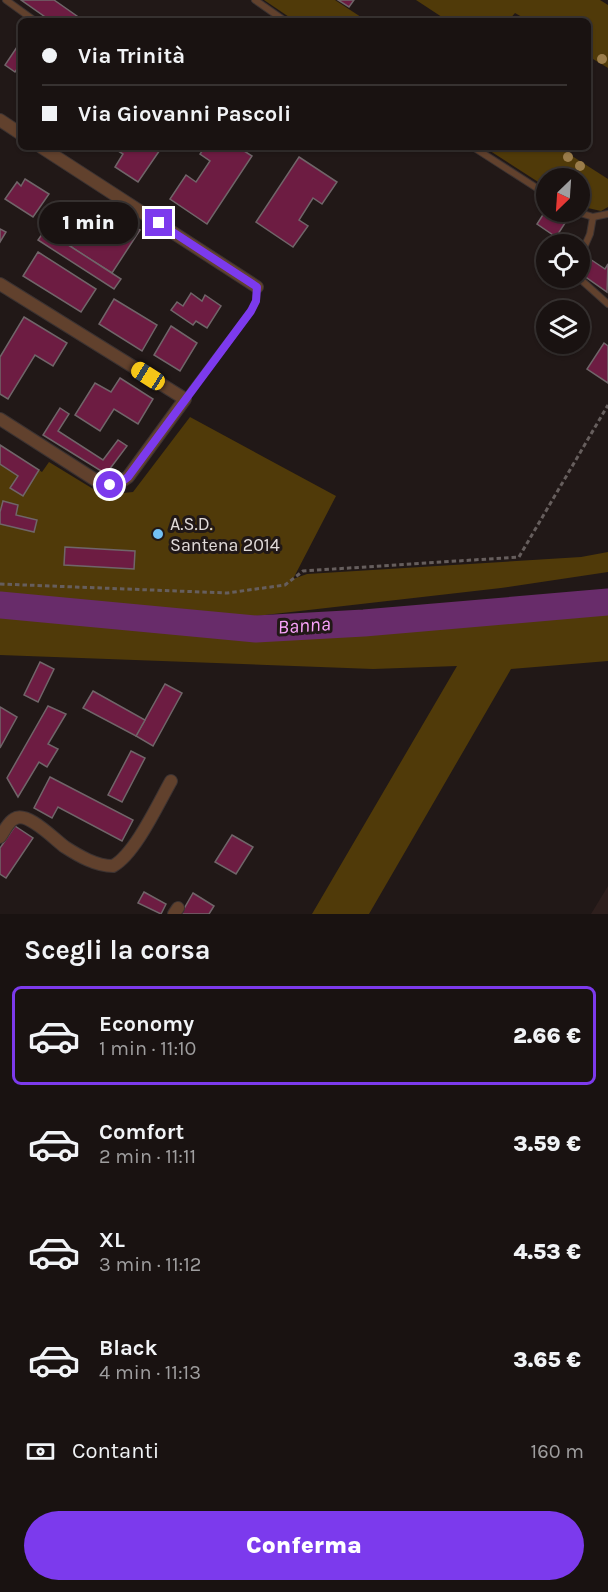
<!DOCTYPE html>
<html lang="it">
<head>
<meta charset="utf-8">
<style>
	:root { --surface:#191211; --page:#26201f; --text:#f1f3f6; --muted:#9f9e9f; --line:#373231; --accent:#7c3aed }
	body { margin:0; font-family:Karla,sans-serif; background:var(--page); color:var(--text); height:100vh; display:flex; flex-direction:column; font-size:22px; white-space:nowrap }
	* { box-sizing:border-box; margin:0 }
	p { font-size:20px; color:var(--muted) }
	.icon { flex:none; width:33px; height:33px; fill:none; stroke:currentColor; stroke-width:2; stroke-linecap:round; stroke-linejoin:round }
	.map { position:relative; height:914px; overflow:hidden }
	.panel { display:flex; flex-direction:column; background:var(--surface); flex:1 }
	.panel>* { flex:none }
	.hud { position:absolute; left:18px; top:18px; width:573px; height:132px; border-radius:9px; box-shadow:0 2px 4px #0004,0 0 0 2px var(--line); display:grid; align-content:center; height:132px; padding:0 24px; background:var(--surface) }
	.needle { width:39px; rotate:205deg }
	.buttons { position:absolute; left:536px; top:168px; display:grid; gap:12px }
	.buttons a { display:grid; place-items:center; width:54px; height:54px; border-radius:50%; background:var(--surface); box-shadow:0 2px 4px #0004,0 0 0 2px var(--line); font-size:30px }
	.end { position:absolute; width:27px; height:27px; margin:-14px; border:8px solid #7c3aed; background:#fff; box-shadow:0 0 0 3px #fff }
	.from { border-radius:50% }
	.bubble { position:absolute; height:42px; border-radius:21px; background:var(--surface); box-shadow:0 2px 4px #0004,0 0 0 2px var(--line); font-size:20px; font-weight:800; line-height:42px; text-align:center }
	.car { position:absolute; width:18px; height:36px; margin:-18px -9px; border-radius:8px; box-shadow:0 0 4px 2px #0007; background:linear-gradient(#f5c518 24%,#345 0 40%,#f5c518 0 76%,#345 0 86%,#f5c518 0) }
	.hud b { display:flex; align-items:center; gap:21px; height:57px; font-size:22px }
	.hud b+b { border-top:2px solid var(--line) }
	.hud i { width:15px; height:15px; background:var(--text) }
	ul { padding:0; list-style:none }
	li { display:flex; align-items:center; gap:18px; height:99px; margin:0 12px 9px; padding:0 12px; border:3px solid transparent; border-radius:9px }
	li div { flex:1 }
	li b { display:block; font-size:22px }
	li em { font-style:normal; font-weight:800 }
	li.current { border-color:var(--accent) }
	li>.icon { width:54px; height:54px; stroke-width:1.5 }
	h2 { padding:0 24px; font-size:27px; line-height:72px }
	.pay { display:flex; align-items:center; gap:15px; height:66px; padding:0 24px; font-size:22px }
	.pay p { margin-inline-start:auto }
	.action { display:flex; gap:12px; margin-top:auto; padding:12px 24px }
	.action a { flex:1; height:69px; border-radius:36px; background:var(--accent); color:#fff; font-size:24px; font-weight:800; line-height:69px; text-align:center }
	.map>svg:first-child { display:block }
</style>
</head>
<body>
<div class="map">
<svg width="608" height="914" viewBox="0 0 608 914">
	<rect width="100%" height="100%" fill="#211817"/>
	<!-- built -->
	<path fill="#2e1f1d" d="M608 886V914H591Z"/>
	<!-- green -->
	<g fill="#503a09">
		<path d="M264 0H335L367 21H295Z"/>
		<path d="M416 0H600L608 5V68L588 56V21H529L515 13 508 21H448Z"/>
		<path d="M484 147H558L608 179V207L601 211 579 206V178H546V187Z"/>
		<path d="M190 417 336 496 293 579 307 574 581 557 608 552V572L501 588 247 617 148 609 0 603V445L42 472 49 462 103 495 133 492Z"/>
		<path d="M608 606V661L511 669 369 914H312L457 666 373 669 0 655V617L234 634 299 636 469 617Z"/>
	</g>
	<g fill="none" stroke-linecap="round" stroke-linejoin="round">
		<!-- river -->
		<path stroke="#682c6a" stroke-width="27" d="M0 605 256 629 364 623 608 602"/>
	</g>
	<!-- building -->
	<g fill="#6d1c42" stroke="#706569" stroke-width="1.5">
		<path d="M21 0H54L84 21H51Z"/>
		<path d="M338 0H354L349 7Z"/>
		<path d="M21 41V63L15 72 5 65Z"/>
		<path d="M112 147H162L138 182 115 167 123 154Z"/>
		<path d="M205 147H238L252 156 207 224 170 199 186 175 196 182 210 161 200 154Z"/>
		<path d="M299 157 337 182 322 204 313 198 299 220 308 226 293 247 256 222Z"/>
		<path d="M25 179 49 194 33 217 5 199 17 182 21 186Z"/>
		<path d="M99 204 140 230 112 273 71 247Z"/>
		<path d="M546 210 562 212 569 217 556 237 537 224Z"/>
		<path d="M0 229 6 232 0 242Z"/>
		<path d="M45 230 121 279 114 289 38 240Z"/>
		<path d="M38 252 96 289 81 312 23 276Z"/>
		<path d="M590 259 605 269 608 264 607 292 580 273Z"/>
		<path d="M191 293 202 301 205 295 221 306 207 328 196 321 193 325 171 310 177 302 183 306Z"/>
		<path d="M114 299 157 325 142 351 99 324Z"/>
		<path d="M24 317 67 343 53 366 35 355 8 399 0 394V357Z"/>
		<path d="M171 326 197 343 180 371 154 355Z"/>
		<path d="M604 343 608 346V383L587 369Z"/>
		<path d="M120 378 153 399 138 424 114 409 100 431 75 415 95 383 111 392Z"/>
		<path d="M60 408 69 414 58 431 103 460 118 440 127 446 106 474 43 435Z"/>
		<path d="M0 445 39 470 23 496 10 488 18 476 0 464Z"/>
		<path d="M3 501 18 505 16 515 37 520 34 532 0 524V512Z"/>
		<path d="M65 547 135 551 134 569 64 565Z"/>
		<path d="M40 662 54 669 38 702 24 695Z"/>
		<path d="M165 684 182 693 153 746 136 736Z"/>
		<path d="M93 691 145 720 136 736 83 708Z"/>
		<path d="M48 706 66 714 48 744 58 749 47 767 39 762 18 797 7 778Z"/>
		<path d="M0 707 17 717 0 748Z"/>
		<path d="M131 751 145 758 122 802 108 795Z"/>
		<path d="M50 777 133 820 122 841 58 807 52 818 34 808Z"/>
		<path d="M15 826 33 838 6 878 0 874V848Z"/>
		<path d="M232 835 253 847 236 874 215 862Z"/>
		<path d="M144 892 166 904 161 914 138 903Z"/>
		<path d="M193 893 214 906 209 914H181Z"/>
	</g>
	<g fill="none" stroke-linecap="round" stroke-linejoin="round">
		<!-- lane casing -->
		<g stroke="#3c3332" stroke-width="8">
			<g id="lane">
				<path d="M6 0 35 21"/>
				<path d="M255 0 285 21"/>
				<path d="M473 147 546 194"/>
				<path d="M577 212 593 217 590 234 579 259"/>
				<path d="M593 217 608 214"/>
				<path d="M579 278 608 304"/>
				<path d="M185 399 251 311 256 301 257 287"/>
			</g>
		</g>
		<!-- street casing -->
		<g stroke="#3c3332" stroke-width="14">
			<g id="street">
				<path d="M0 120 21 134"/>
				<path d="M41 147 257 287"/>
				<path d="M0 284 185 399 128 477C117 485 110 485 97 481L0 419"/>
				<path d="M0 837C4 832 8 822 14 819 27 810 55 840 65 847 79 856 96 866 113 866 135 854 158 804 171 781"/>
				<path d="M174 914 178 908"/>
			</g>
		</g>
		<!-- path -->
		<path stroke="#665e5d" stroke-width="3" stroke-dasharray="4.5 3" stroke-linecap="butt" d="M0 584 227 593 285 585 303 571 519 557 608 405"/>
		<!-- lane -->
		<use href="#lane" stroke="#61412d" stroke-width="6"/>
		<!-- street -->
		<use href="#street" stroke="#61412d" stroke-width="12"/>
	</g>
	<!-- trees -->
	<g fill="#9a7c4a">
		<circle cx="602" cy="59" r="5"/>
		<circle cx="568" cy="157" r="5"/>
		<circle cx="580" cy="166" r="5"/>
	</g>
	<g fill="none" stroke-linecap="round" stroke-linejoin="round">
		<!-- route -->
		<path stroke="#7c3aed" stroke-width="8" d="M110 485 120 483 128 477 251 311 256 301 257 287 159 223"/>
	</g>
	<!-- markers -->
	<circle fill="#73c1f5" stroke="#211817" stroke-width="2" cx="158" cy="534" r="6"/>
	<g text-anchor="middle" stroke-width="6" stroke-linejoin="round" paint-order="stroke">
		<!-- poi labels -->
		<g font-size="18" fill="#e1dbda" stroke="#211817" text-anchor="start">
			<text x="170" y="530">A.S.D.<tspan x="170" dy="21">Santena 2014</tspan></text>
		</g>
		<!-- water labels -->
		<g font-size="20" font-style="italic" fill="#f9a3fa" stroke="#211817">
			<text transform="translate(304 625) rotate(-4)" y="7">Banna</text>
		</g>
	</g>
</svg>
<div class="buttons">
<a><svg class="needle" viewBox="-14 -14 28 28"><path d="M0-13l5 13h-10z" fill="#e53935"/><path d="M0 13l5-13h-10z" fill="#9f9e9f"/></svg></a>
<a><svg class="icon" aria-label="locate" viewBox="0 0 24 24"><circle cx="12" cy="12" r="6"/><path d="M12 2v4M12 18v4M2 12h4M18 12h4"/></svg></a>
<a><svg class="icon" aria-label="layers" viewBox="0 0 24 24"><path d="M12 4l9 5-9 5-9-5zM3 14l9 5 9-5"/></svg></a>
</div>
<i class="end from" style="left:110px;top:485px"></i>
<i class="end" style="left:159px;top:223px"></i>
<div class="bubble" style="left:39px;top:202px;width:99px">1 min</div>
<i class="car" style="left:148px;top:376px;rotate:302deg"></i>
<div class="hud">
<b><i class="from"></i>Via Trinità</b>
<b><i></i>Via Giovanni Pascoli</b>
</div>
</div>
<section class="panel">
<h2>Scegli la corsa</h2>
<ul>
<li class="current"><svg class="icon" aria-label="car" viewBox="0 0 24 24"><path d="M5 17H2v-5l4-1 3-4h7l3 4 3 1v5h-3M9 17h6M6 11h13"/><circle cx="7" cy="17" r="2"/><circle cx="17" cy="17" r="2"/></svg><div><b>Economy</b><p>1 min · 11:10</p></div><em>2.66 €</em></li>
<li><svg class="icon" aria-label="car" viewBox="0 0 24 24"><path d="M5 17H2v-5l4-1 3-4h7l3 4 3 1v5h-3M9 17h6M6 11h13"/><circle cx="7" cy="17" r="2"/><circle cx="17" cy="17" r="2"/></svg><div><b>Comfort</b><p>2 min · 11:11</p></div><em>3.59 €</em></li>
<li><svg class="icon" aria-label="car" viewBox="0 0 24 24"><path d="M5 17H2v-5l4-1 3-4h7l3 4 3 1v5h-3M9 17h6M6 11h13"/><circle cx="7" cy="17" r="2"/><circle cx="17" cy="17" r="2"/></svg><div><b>XL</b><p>3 min · 11:12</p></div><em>4.53 €</em></li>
<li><svg class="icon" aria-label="car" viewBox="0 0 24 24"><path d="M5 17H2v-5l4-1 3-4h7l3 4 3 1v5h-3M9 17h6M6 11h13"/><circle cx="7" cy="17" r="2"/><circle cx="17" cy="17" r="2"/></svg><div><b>Black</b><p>4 min · 11:13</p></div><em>3.65 €</em></li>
</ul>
<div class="pay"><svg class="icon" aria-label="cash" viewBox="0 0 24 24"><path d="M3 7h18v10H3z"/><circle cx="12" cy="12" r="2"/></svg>Contanti<p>160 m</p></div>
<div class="action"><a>Conferma</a></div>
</section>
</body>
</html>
